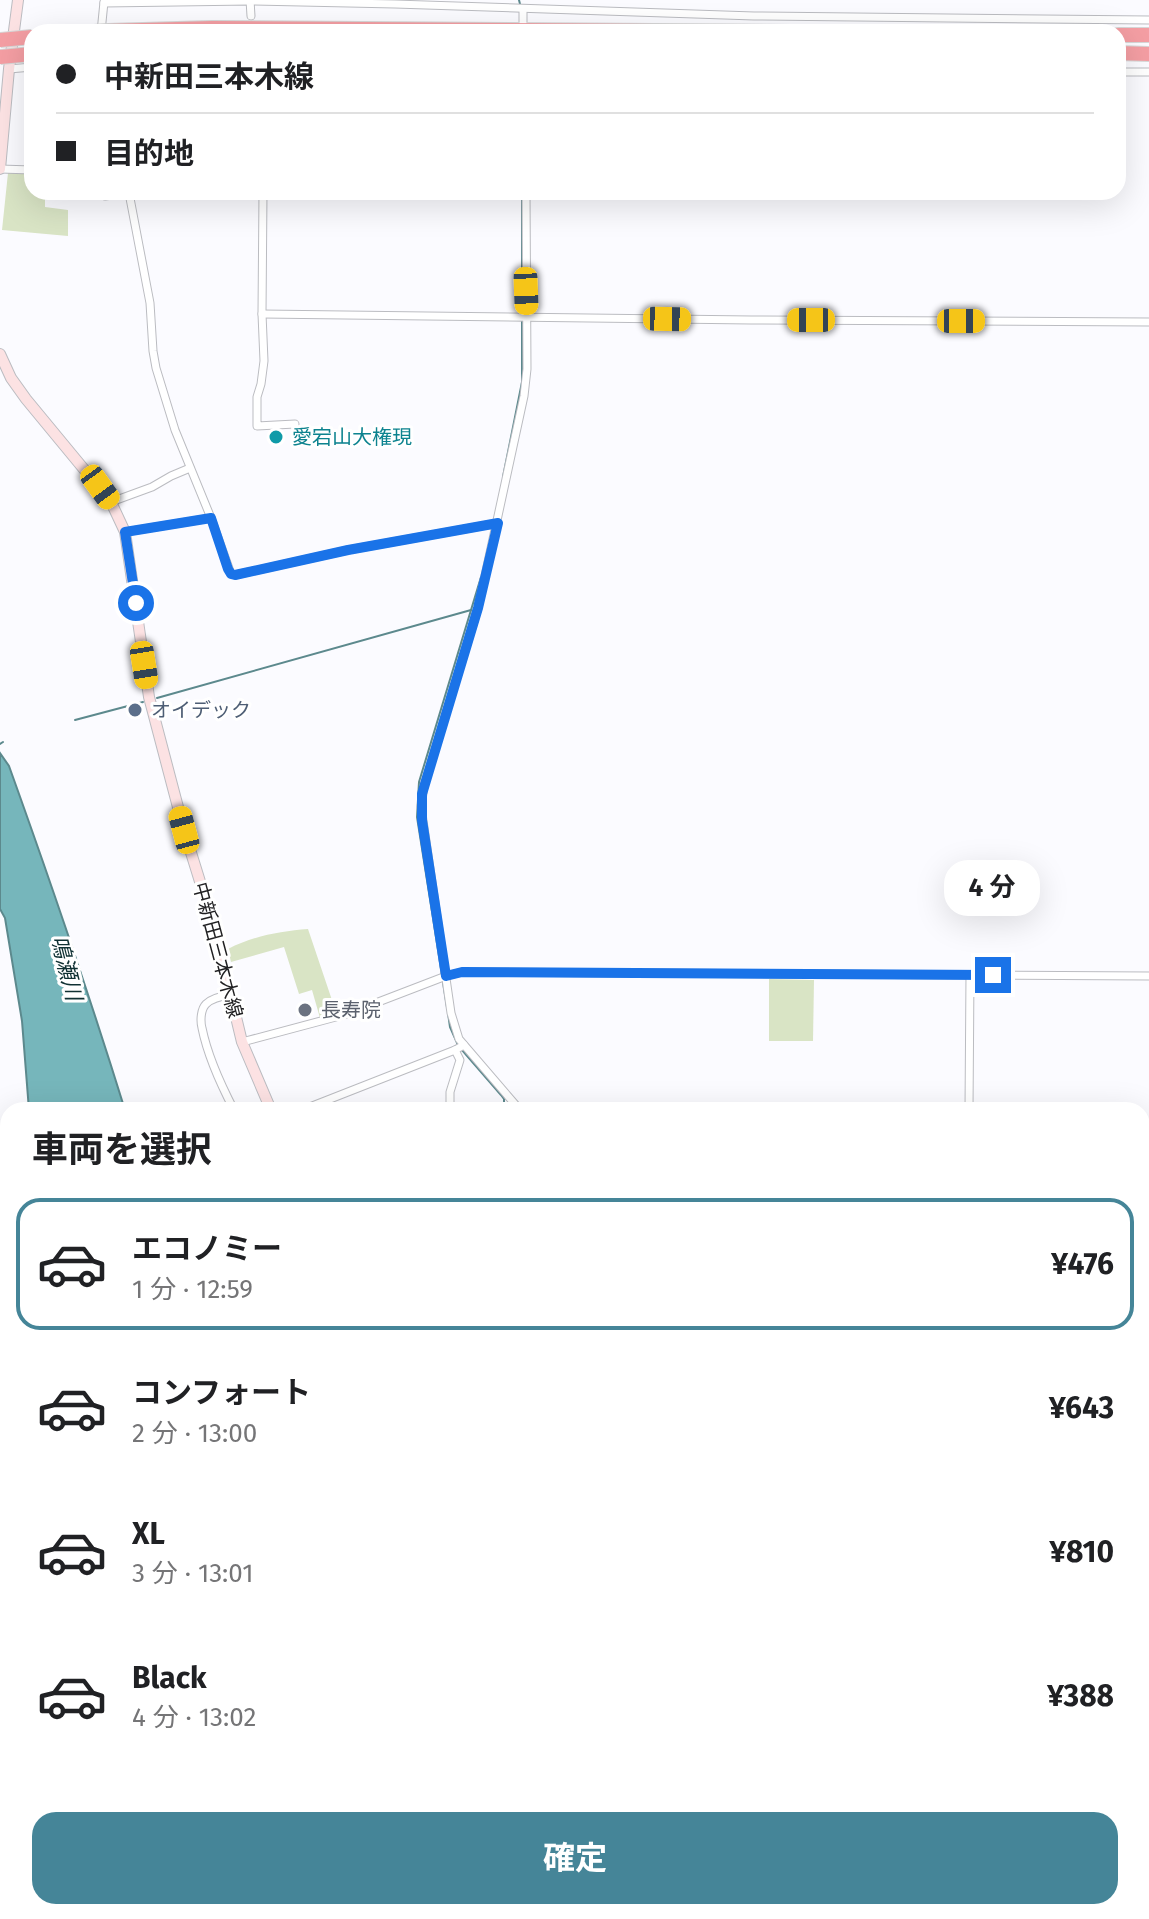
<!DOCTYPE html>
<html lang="ja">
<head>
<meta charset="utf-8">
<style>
	:root { --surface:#fff; --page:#f6f6f6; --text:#202124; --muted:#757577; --line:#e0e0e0; --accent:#458598 }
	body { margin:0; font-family:"Fira Sans","Noto Sans JP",sans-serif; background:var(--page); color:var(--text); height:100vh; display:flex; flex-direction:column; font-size:30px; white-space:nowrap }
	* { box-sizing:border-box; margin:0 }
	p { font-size:26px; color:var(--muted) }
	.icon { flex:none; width:44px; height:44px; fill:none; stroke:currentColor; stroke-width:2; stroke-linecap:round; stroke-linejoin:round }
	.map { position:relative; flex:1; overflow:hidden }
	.panel { position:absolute; left:0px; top:1102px; width:1150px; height:818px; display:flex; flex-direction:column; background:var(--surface); border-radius:24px 24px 0 0; box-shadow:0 8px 32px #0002 }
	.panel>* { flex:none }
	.guide { position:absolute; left:24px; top:24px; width:1102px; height:176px; border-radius:24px; box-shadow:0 8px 32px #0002; display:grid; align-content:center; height:176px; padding:0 32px; background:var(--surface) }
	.end { position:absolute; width:36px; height:36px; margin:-18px; border:10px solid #1a73e8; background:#fff; box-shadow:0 0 0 4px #fff }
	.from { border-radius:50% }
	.bubble { position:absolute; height:56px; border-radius:24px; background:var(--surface); box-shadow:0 8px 32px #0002; font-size:26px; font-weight:700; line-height:56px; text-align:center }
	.car { position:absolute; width:24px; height:48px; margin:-24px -12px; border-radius:10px; box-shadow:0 0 6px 2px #0007; background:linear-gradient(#f5c518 24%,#345 0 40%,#f5c518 0 76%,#345 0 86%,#f5c518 0) }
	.guide b { display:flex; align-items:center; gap:28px; height:76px; font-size:30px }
	.guide b+b { border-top:2px solid var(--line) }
	.guide i { width:20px; height:20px; background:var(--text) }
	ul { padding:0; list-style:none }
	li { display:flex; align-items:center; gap:24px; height:132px; margin:0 16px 12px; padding:0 16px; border:4px solid transparent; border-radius:24px }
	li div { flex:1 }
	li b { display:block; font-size:30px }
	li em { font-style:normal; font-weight:700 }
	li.selected { border-color:var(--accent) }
	li>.icon { width:72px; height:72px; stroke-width:1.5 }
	h2 { padding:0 32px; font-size:36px; line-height:96px }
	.primary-button { display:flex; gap:16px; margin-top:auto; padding:16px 32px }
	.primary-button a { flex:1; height:92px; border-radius:24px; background:var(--accent); color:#fff; font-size:32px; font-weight:700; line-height:92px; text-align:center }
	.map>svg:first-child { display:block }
</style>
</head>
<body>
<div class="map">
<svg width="1149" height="1919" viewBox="0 0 1149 1919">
	<rect width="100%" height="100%" fill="#fbfbff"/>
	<!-- education -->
	<g fill="#feefdc">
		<path d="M0 1337 8 1341V1440L0 1457Z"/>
		<path d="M0 1565 8 1566V1758L0 1751Z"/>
	</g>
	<!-- green -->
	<g fill="#d9e4c5">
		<path d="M8 173H32V192H45V207L68 210V236L2 230Z"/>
		<path d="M308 929 336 1012 320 1018 312 990 299 994 284 947 231 962 228 949C253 936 281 931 308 929Z"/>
		<path d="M769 979 814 980 813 1041H769Z"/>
	</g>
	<!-- forest -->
	<path fill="#c2d1a1" d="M0 1766 8 1773V1912H45L38 1919H0Z"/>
	<!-- water -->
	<g fill="#76b6bb" stroke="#5c898d" stroke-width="2">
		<path d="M0 753 9 766C50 880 89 994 125 1110H29L22 1021 5 918 0 909Z"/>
		<path d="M388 1912H480L481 1919H389Z"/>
	</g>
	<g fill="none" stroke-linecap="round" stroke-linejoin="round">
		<!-- stream -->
		<g stroke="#5c898d" stroke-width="2">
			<path d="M519 0 520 4"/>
			<path d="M522 192V315"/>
			<path d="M503 477 522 382V321"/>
			<path d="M157 698 471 610"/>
			<path d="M75 720 143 702"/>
			<path d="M0 744 3 742"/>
			<path d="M442 975 417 817 419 782 481 577"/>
			<path d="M443 982 447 1007"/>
			<path d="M448 1013 450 1027 458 1045"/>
			<path d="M462 1050 501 1095 504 1099V1110"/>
			<path d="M870 1912 876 1919"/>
		</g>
		<!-- minor casing -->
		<g stroke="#bbbcc1" stroke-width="9">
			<g id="minor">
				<path d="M250 0 251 16"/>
				<path d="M104 3 250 1 395 4 754 16 1149 20"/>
				<path d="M523 9V22"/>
				<path d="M101 32 104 2"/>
				<path d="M9 69 32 67"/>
				<path d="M1118 72H1149"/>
				<path d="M0 169 32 170"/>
				<path d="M101 192 105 196 135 192"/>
				<path d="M263 192 262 314 264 361 261 384 257 397V426L295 424"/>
				<path d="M129 193 150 303 153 351 156 368 175 430 211 518 231 574 235 575 348 550 498 523"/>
				<path d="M262 314 751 320 1149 322"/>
				<path d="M111 502 152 487 171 476 190 468"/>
				<path d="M125 532 211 518"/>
				<path d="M230 995C222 996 212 998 206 1004 201 1009 200 1020 202 1028 207 1053 222 1087 234 1110"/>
				<path d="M242 1042 347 1014 446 976 462 972 1149 976"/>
				<path d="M302 1110 455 1050 464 1045"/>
				<path d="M450 1110V1092L460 1060 455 1050"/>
				<path d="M520 1110 459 1039 451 1013 421 807 424 786 478 608 524 396 527 369 526 192"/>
				<path d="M969 1110 970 975"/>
				<path d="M0 1329 8 1327"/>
				<path d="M1142 1375H1149"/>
				<path d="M0 1503 8 1501"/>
				<path d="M0 1551 8 1553"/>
				<path d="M1142 1639H1149"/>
				<path d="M209 1912 216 1919"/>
				<path d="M333 1912V1919"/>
				<path d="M528 1912V1919"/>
				<path d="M595 1912 596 1919"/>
				<path d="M685 1912 687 1919"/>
				<path d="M875 1912 881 1919"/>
				<path d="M772 1919 819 1912"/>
				<path d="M986 1919V1912"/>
			</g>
		</g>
		<!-- secondary casing -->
		<g stroke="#bbbcc1" stroke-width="12">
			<g id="secondary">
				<path d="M0 169 9 69 18 0"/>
				<path d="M0 354 11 378 26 399 111 502 125 532 149 697 184 830 215 930 242 1042 271 1110"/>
				<path d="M0 1241H8"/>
				<path d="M1142 1728H1149"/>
				<path d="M314 1912 315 1919"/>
			</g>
		</g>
		<!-- trunk casing -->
		<g stroke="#d7d7d7" stroke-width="14">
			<g id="trunk">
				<path d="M0 1210 8 1209"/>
				<path d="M1142 1476 1149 1480"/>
				<path d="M1142 1497 1149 1501"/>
			</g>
		</g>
		<!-- motorway casing -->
		<g stroke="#d7d7d7" stroke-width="16">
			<g id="motorway">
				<path d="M108 31 212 28 792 32"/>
				<path d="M1118 35H1149"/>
				<path d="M1118 53 1149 54"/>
			</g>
		</g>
		<!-- minor -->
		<use href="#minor" stroke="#fff" stroke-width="7"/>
		<!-- secondary -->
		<use href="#secondary" stroke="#fce2e3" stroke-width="10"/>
		<!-- trunk -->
		<use href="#trunk" stroke="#f6b2b6" stroke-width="12"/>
		<!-- motorway -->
		<use href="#motorway" stroke="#f49ea3" stroke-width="14"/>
		<!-- trunk-bridge casing -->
		<g stroke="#d7d7d7" stroke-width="14" stroke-linecap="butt">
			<path id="trunk-bridge" d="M0 1200 8 1199"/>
		</g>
		<!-- motorway-bridge casing -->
		<g stroke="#d7d7d7" stroke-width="16" stroke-linecap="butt">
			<g id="motorway-bridge">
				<path d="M94 32 108 31"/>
				<path d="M0 40 32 37"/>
				<path d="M0 57 32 54"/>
			</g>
		</g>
		<!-- trunk-bridge -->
		<use href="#trunk-bridge" stroke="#f6b2b6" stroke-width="12"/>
		<!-- motorway-bridge -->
		<use href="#motorway-bridge" stroke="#f49ea3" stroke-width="14"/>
	</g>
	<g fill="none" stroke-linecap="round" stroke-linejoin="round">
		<!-- route -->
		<path stroke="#1a73e8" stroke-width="10" d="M136 603 125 532 211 518 228 569 231 574 235 575 348 550 498 523 478 608 422 794V820L446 976 462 972 993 975"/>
	</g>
	<!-- markers -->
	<circle fill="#0f9aa8" stroke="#fff" stroke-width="3" cx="276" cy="437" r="8"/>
	<circle fill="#5c6f8a" stroke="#fff" stroke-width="3" cx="135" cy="710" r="8"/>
	<circle fill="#6b7280" stroke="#fff" stroke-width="3" cx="305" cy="1010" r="8"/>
	<g text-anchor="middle" stroke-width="6" stroke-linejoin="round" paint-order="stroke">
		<!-- culture labels -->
		<g font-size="20" fill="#0d838f" stroke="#fff" text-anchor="start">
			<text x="292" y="444">愛宕山大権現</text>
		</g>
		<!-- service labels -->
		<g font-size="20" fill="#4e5e75" stroke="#fff" text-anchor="start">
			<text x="151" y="717">オイデック</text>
		</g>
		<!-- street labels -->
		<g font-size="20" fill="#1f1f21" stroke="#fff">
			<text transform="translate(218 950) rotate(75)" y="7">中新田三本木線</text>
		</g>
		<!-- worship labels -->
		<g font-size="20" fill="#5b616d" stroke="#fff" text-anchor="start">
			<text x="321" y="1017">長寿院</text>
		</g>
		<!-- water labels -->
		<g font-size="22" font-style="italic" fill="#103133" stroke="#fff">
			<text transform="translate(67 968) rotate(76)" y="8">鳴瀬川</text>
		</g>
	</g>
</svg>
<i class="end from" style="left:136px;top:603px"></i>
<i class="end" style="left:993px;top:975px"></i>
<div class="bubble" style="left:944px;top:860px;width:96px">4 分</div>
<i class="car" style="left:526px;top:291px;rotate:178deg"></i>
<i class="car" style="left:667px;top:319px;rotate:91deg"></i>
<i class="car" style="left:811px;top:320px;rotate:270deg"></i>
<i class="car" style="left:961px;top:321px;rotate:90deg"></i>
<i class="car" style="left:100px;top:487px;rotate:144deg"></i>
<i class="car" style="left:144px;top:665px;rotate:171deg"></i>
<i class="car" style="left:184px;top:830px;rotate:345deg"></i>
<div class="guide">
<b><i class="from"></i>中新田三本木線</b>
<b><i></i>目的地</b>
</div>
<section class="panel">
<h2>車両を選択</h2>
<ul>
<li class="selected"><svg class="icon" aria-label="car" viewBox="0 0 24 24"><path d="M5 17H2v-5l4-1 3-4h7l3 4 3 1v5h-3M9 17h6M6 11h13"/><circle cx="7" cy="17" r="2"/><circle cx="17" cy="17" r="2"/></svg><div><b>エコノミー</b><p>1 分 · 12:59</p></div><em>¥476</em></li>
<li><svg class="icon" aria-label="car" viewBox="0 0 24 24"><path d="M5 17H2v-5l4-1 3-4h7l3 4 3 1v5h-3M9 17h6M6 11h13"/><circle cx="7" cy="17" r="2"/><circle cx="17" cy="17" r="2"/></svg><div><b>コンフォート</b><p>2 分 · 13:00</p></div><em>¥643</em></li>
<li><svg class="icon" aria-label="car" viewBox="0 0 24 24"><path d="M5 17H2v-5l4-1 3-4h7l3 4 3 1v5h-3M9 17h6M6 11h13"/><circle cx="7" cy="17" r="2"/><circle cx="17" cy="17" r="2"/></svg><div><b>XL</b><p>3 分 · 13:01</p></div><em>¥810</em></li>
<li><svg class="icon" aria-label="car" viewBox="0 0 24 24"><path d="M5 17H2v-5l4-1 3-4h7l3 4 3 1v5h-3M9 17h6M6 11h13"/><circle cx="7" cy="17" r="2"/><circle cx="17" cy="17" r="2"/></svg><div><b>Black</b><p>4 分 · 13:02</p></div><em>¥388</em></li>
</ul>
<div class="primary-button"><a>確定</a></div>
</section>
</div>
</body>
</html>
